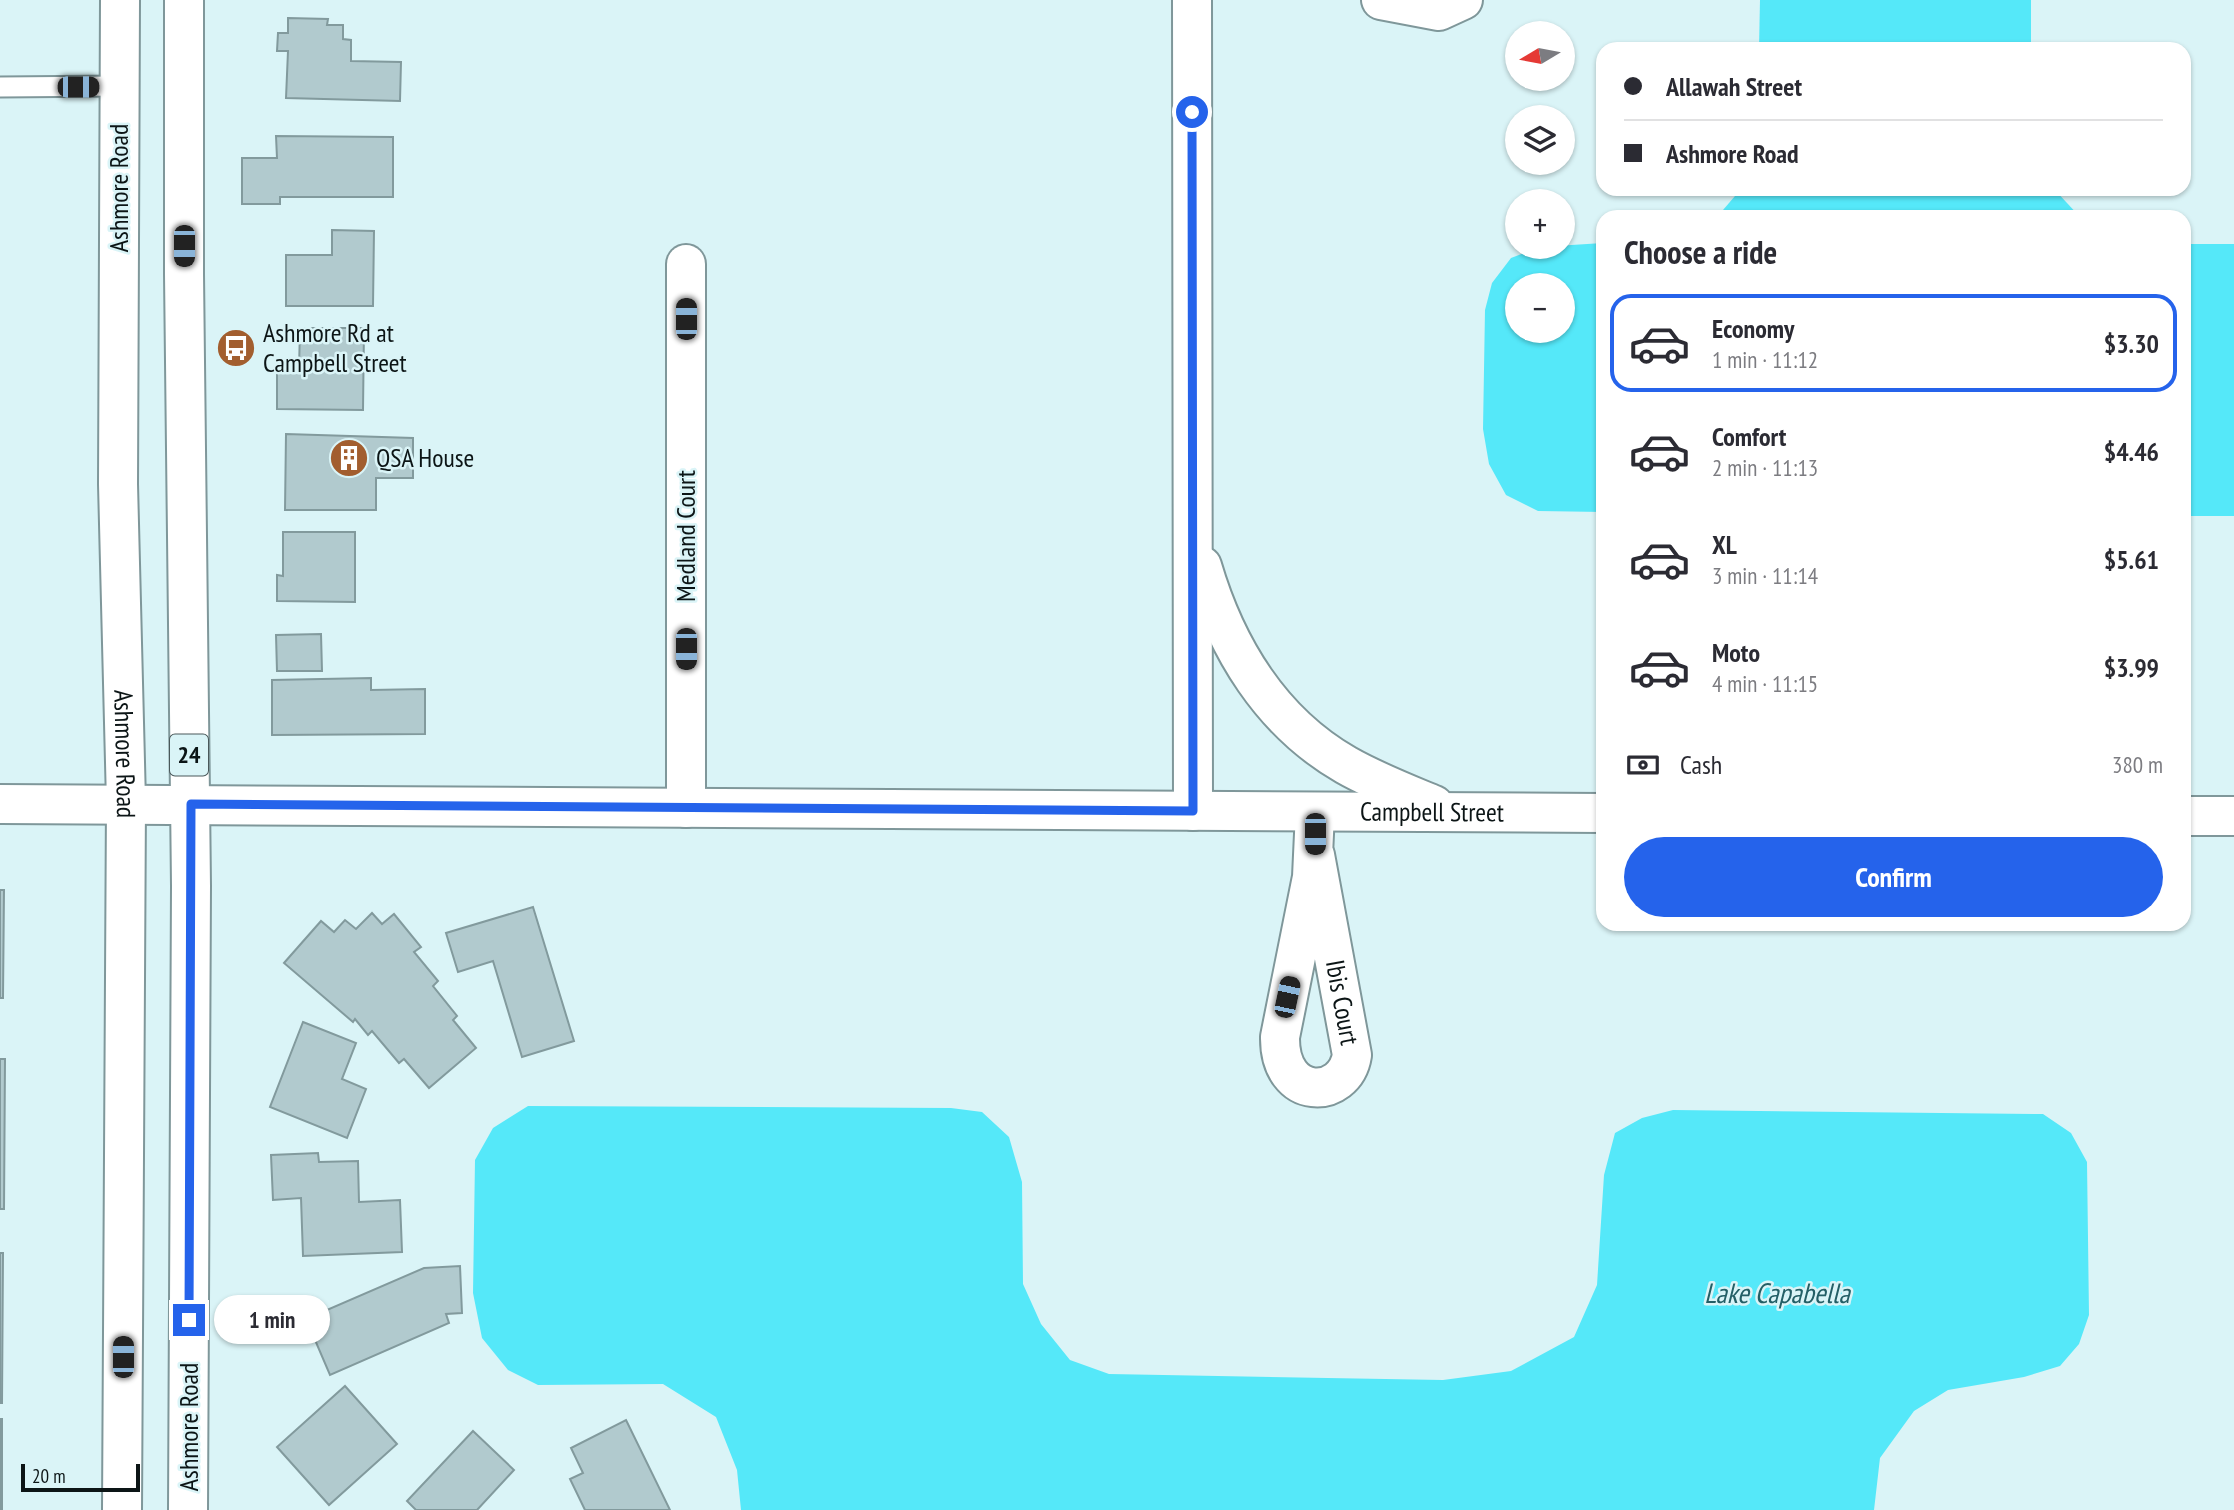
<!DOCTYPE html>
<html lang="en">
<head>
<meta charset="utf-8">
<style>
	:root { --surface:#fff; --page:#f2f2f3; --text:#2b2b33; --muted:#7c7c81; --line:#e1e1e2; --accent:#2563eb }
	body { margin:0; font-family:"PT Sans Narrow",sans-serif; background:var(--page); color:var(--text); height:100vh; display:flex; flex-direction:column; font-size:26px; white-space:nowrap }
	* { box-sizing:border-box; margin:0 }
	p { font-size:23px; color:var(--muted) }
	.icon { flex:none; width:38px; height:38px; fill:none; stroke:currentColor; stroke-width:2; stroke-linecap:round; stroke-linejoin:round }
	.map { position:relative; flex:1; overflow:hidden }
	.side { position:absolute; left:1596px; top:210px; width:595px; height:721px; display:flex; flex-direction:column; background:var(--surface); border-radius:21px; box-shadow:0 2px 5px #0004 }
	.side>* { flex:none }
	.top-card { position:absolute; left:1596px; top:42px; width:595px; height:154px; border-radius:21px; box-shadow:0 2px 5px #0004; display:grid; align-content:center; height:154px; padding:0 28px; background:var(--surface) }
	.needle { width:46px; rotate:260deg }
	.tools { position:absolute; left:1505px; top:21px; display:grid; gap:14px }
	.tools a { display:grid; place-items:center; width:70px; height:70px; border-radius:50%; background:var(--surface); box-shadow:0 2px 5px #0004; font-size:35px }
	.scale { position:absolute; left:21px; bottom:18px; width:119px; box-sizing:border-box; padding-left:7px; border:4px solid #0c1516; border-top:0; font-size:19px; line-height:24px; white-space:nowrap; color:#0c1516; -webkit-text-stroke:5px #daf4f7; paint-order:stroke }
	.end { position:absolute; width:32px; height:32px; margin:-16px; border:9px solid #2563eb; background:#fff; box-shadow:0 0 0 4px #fff }
	.from { border-radius:50% }
	.bubble { position:absolute; height:49px; border-radius:24px; background:var(--surface); box-shadow:0 2px 5px #0004; font-size:23px; font-weight:800; line-height:49px; text-align:center }
	.car { position:absolute; width:21px; height:42px; margin:-21px -10px; border-radius:9px; box-shadow:0 0 5px 2px #0007; background:linear-gradient(#222 24%,#8ab4d8 0 40%,#222 0 76%,#8ab4d8 0 86%,#222 0) }
	.top-card b { display:flex; align-items:center; gap:24px; height:66px; font-size:26px }
	.top-card b+b { border-top:2px solid var(--line) }
	.top-card i { width:18px; height:18px; background:var(--text) }
	ul { padding:0; list-style:none }
	li { display:flex; align-items:center; gap:21px; height:98px; margin:0 14px 10px; padding:0 14px; border:4px solid transparent; border-radius:21px }
	li div { flex:1 }
	li b { display:block; font-size:26px }
	li em { font-style:normal; font-weight:800 }
	li.current { border-color:var(--accent) }
	li>.icon { width:63px; height:63px; stroke-width:1.5 }
	h2 { padding:0 28px; font-size:32px; line-height:84px }
	.pay { display:flex; align-items:center; gap:18px; height:77px; padding:0 28px; font-size:26px }
	.pay p { margin-inline-start:auto }
	.button { display:flex; gap:14px; margin-top:auto; padding:14px 28px }
	.button a { flex:1; height:80px; border-radius:42px; background:var(--accent); color:#fff; font-size:28px; font-weight:800; line-height:80px; text-align:center }
	.map>svg:first-child { display:block }
</style>
</head>
<body>
<div class="map">
<svg width="2234" height="1510" viewBox="0 0 2234 1510">
	<rect width="100%" height="100%" fill="#daf4f7"/>
	<!-- water -->
	<g fill="#55e8f9" fill-rule="evenodd">
		<path d="M1760 0H2031V49H1759Z"/>
		<path d="M1741 189H2054L2080 217H1717Z"/>
		<path d="M1603 243V512L1538 511 1506 495 1489 464 1483 429 1485 310 1492 283 1511 258 1540 247ZM1517 285H1563V331H1517Z"/>
		<rect x="2184" y="244" width="50" height="272"/>
		<path d="M528 1106 951 1108 982 1112 1009 1137 1022 1182 1023 1284 1041 1324 1070 1360 1109 1374 1443 1380 1511 1371 1574 1337 1597 1285 1604 1175 1615 1133 1642 1118 1673 1110 2043 1114 2071 1133 2087 1162 2089 1315 2079 1344 2060 1366 2024 1377 1948 1390 1914 1411 1880 1458 1874 1510H741L737 1470 716 1417 663 1384 538 1385 508 1370 482 1338 473 1293 475 1160 493 1128Z"/>
	</g>
	<!-- building -->
	<g fill="#b1cace" stroke="#829a9d" stroke-width="2">
		<path d="M288 18 328 19 327 25H343V39L351 40V61L401 62 400 101 286 98 288 51H277L278 33H288Z"/>
		<path d="M276 136 393 137V197H280V204H242V158H277Z"/>
		<path d="M332 230 374 231 373 306H286V255H332Z"/>
		<path d="M300 328H364L363 410 277 409V369H299Z"/>
		<path d="M286 434 413 438V478H376V510H285Z"/>
		<path d="M283 532H355V602L277 601V575L283 576Z"/>
		<path d="M321 634 322 671H277L276 635Z"/>
		<path d="M371 678V690L425 689V734L272 735V680Z"/>
		<path d="M0 890H4L3 998H0Z"/>
		<path d="M533 907 574 1041 522 1057 493 961 458 972 446 933Z"/>
		<path d="M372 913 382 924 394 914 421 947 414 952 438 981 433 986 457 1016 453 1020 476 1048 429 1088 404 1059 399 1063 372 1031 368 1035 355 1019 353 1022 284 963 321 921 334 932 345 920 356 929Z"/>
		<path d="M303 1022 356 1043 342 1079 366 1089 347 1138 270 1107Z"/>
		<path d="M0 1059H5L4 1209H0Z"/>
		<path d="M318 1153 319 1162 358 1161 359 1202 400 1200 402 1252 303 1256 301 1198 273 1200 271 1155Z"/>
		<path d="M0 1253H3L2 1403H0Z"/>
		<path d="M460 1266 462 1313 446 1314 449 1323 330 1375 306 1319 424 1268Z"/>
		<path d="M345 1386 397 1444 329 1505 277 1447Z"/>
		<rect x="0" y="1419" width="2" height="91"/>
		<path d="M626 1420 670 1510H585L570 1479 583 1473 571 1448Z"/>
		<path d="M473 1431 514 1470 477 1510H416L407 1501Z"/>
	</g>
	<g fill="none" stroke-linecap="round" stroke-linejoin="round">
		<!-- service casing -->
		<g stroke="#7f979a" stroke-width="23">
			<path id="service" d="M0 87 120 86"/>
		</g>
		<!-- minor casing -->
		<g stroke="#7f979a" stroke-width="42">
			<g id="minor">
				<path d="M1192 0 1193 811"/>
				<path d="M1381 0 1439 11 1463 0"/>
				<path d="M1202 566C1226 648 1271 722 1346 765 1374 781 1405 793 1434 805"/>
				<path id="s1" d="M0 804 1603 813"/>
				<path d="M686 808V264"/>
				<path d="M2184 816H2234"/>
				<path id="s2" d="M1315 855 1352 1055C1345 1100 1279 1102 1280 1037L1312 877 1315 812"/>
			</g>
		</g>
		<!-- primary casing -->
		<g stroke="#7f979a" stroke-width="42">
			<g id="primary">
				<path id="s3" d="M120 0 118 484 126 802 122 1510"/>
				<path d="M184 0V274L191 886 188 1510"/>
			</g>
		</g>
		<!-- service -->
		<use href="#service" stroke="#fff" stroke-width="19"/>
		<!-- minor -->
		<use href="#minor" stroke="#fff" stroke-width="38"/>
		<!-- primary -->
		<use href="#primary" stroke="#fff" stroke-width="38"/>
	</g>
	<g fill="none" stroke-linecap="round" stroke-linejoin="round">
		<!-- route -->
		<path stroke="#2563eb" stroke-width="9" d="M189 1320 191 804 1193 811 1192 112"/>
	</g>
	<!-- icons -->
	<defs>
		<g id="bus-disc" transform="scale(2.0125)"><circle r="9.5" fill="#a25e2f" stroke="#daf4f7"/><path d="M-5-6H5V4H4V6H2V4H-2V6H-4V4H-5ZM-3.5-4V0h7V-4ZM-3.5 1.2v1.5H-2V1.2ZM2 1.2v1.5H3.5V1.2Z" fill="#fff"/></g>
		<g id="building-disc" transform="scale(2.0125)"><circle r="9.5" fill="#a25e2f" stroke="#daf4f7"/><path d="M-4-6H4V6H1V3H-1V6H-4ZM-2.5-4.3h1.7v1.8h-1.7ZM.8-4.3h1.7v1.8H.8ZM-2.5-1h1.7V.8h-1.7ZM.8-1h1.7V.8H.8Z" fill="#fff"/></g>
	</defs>
	<g fill-rule="evenodd">
		<use href="#bus-disc" x="236" y="348"/>
		<use href="#building-disc" x="349" y="458"/>
	</g>
	<g text-anchor="middle" stroke-width="5" stroke-linejoin="round" paint-order="stroke">
		<!-- shield labels -->
		<rect fill="#daf4f7" stroke="#4a585a" stroke-width="2" x="170" y="734.5" width="38" height="41" rx="5"/>
		<g font-size="24" font-weight="bold" fill="#0c1516">
			<text x="189" y="763">24</text>
		</g>
		<!-- street labels -->
		<g font-size="26" fill="#0c1516" stroke="#daf4f7">
			<text transform="translate(119 188) rotate(-90)" y="9">Ashmore Road</text>
			<text transform="translate(686 536) rotate(-90)" y="9">Medland Court</text>
			<text dy="9" stroke="none"><textPath href="#s3" startOffset="754">Ashmore Road</textPath></text>
			<text dy="9" stroke="none"><textPath href="#s1" startOffset="1432">Campbell Street</textPath></text>
			<text dy="9" stroke="none"><textPath href="#s2" startOffset="150">Ibis Court</textPath></text>
			<text transform="translate(189 1427) rotate(-90)" y="9">Ashmore Road</text>
		</g>
		<!-- poi labels -->
		<g font-size="26" fill="#0c1516" stroke="#daf4f7" text-anchor="start">
			<text x="263" y="342">Ashmore Rd at<tspan x="263" dy="30">Campbell Street</tspan></text>
			<text x="376" y="467">QSA House</text>
		</g>
		<!-- water labels -->
		<g font-size="28" font-style="italic" fill="#235f66" stroke="#daf4f7">
			<text x="1777" y="1303">Lake Capabella</text>
		</g>
	</g>
</svg>
<div class="tools">
<a><svg class="needle" viewBox="-14 -14 28 28"><path d="M0-13l5 13h-10z" fill="#e53935"/><path d="M0 13l5-13h-10z" fill="#7c7c81"/></svg></a>
<a><svg class="icon" aria-label="layers" viewBox="0 0 24 24"><path d="M12 4l9 5-9 5-9-5zM3 14l9 5 9-5"/></svg></a>
<a>+</a>
<a>−</a>
</div>
<div class="scale">20 m</div>
<i class="end from" style="left:1192px;top:112px"></i>
<i class="end" style="left:189px;top:1320px"></i>
<div class="bubble" style="left:214px;top:1295px;width:116px">1 min</div>
<i class="car" style="left:78px;top:87px;rotate:90deg"></i>
<i class="car" style="left:184px;top:246px;rotate:180deg"></i>
<i class="car" style="left:686px;top:319px;rotate:0deg"></i>
<i class="car" style="left:686px;top:649px;rotate:180deg"></i>
<i class="car" style="left:1315px;top:834px;rotate:180deg"></i>
<i class="car" style="left:1287px;top:997px;rotate:12deg"></i>
<i class="car" style="left:123px;top:1357px;rotate:0deg"></i>
<div class="top-card">
<b><i class="from"></i>Allawah Street</b>
<b><i></i>Ashmore Road</b>
</div>
<section class="side">
<h2>Choose a ride</h2>
<ul>
<li class="current"><svg class="icon" aria-label="car" viewBox="0 0 24 24"><path d="M5 17H2v-5l4-1 3-4h7l3 4 3 1v5h-3M9 17h6M6 11h13"/><circle cx="7" cy="17" r="2"/><circle cx="17" cy="17" r="2"/></svg><div><b>Economy</b><p>1 min · 11:12</p></div><em>$3.30</em></li>
<li><svg class="icon" aria-label="car" viewBox="0 0 24 24"><path d="M5 17H2v-5l4-1 3-4h7l3 4 3 1v5h-3M9 17h6M6 11h13"/><circle cx="7" cy="17" r="2"/><circle cx="17" cy="17" r="2"/></svg><div><b>Comfort</b><p>2 min · 11:13</p></div><em>$4.46</em></li>
<li><svg class="icon" aria-label="car" viewBox="0 0 24 24"><path d="M5 17H2v-5l4-1 3-4h7l3 4 3 1v5h-3M9 17h6M6 11h13"/><circle cx="7" cy="17" r="2"/><circle cx="17" cy="17" r="2"/></svg><div><b>XL</b><p>3 min · 11:14</p></div><em>$5.61</em></li>
<li><svg class="icon" aria-label="car" viewBox="0 0 24 24"><path d="M5 17H2v-5l4-1 3-4h7l3 4 3 1v5h-3M9 17h6M6 11h13"/><circle cx="7" cy="17" r="2"/><circle cx="17" cy="17" r="2"/></svg><div><b>Moto</b><p>4 min · 11:15</p></div><em>$3.99</em></li>
</ul>
<div class="pay"><svg class="icon" aria-label="cash" viewBox="0 0 24 24"><path d="M3 7h18v10H3z"/><circle cx="12" cy="12" r="2"/></svg>Cash<p>380 m</p></div>
<div class="button"><a>Confirm</a></div>
</section>
</div>
</body>
</html>
